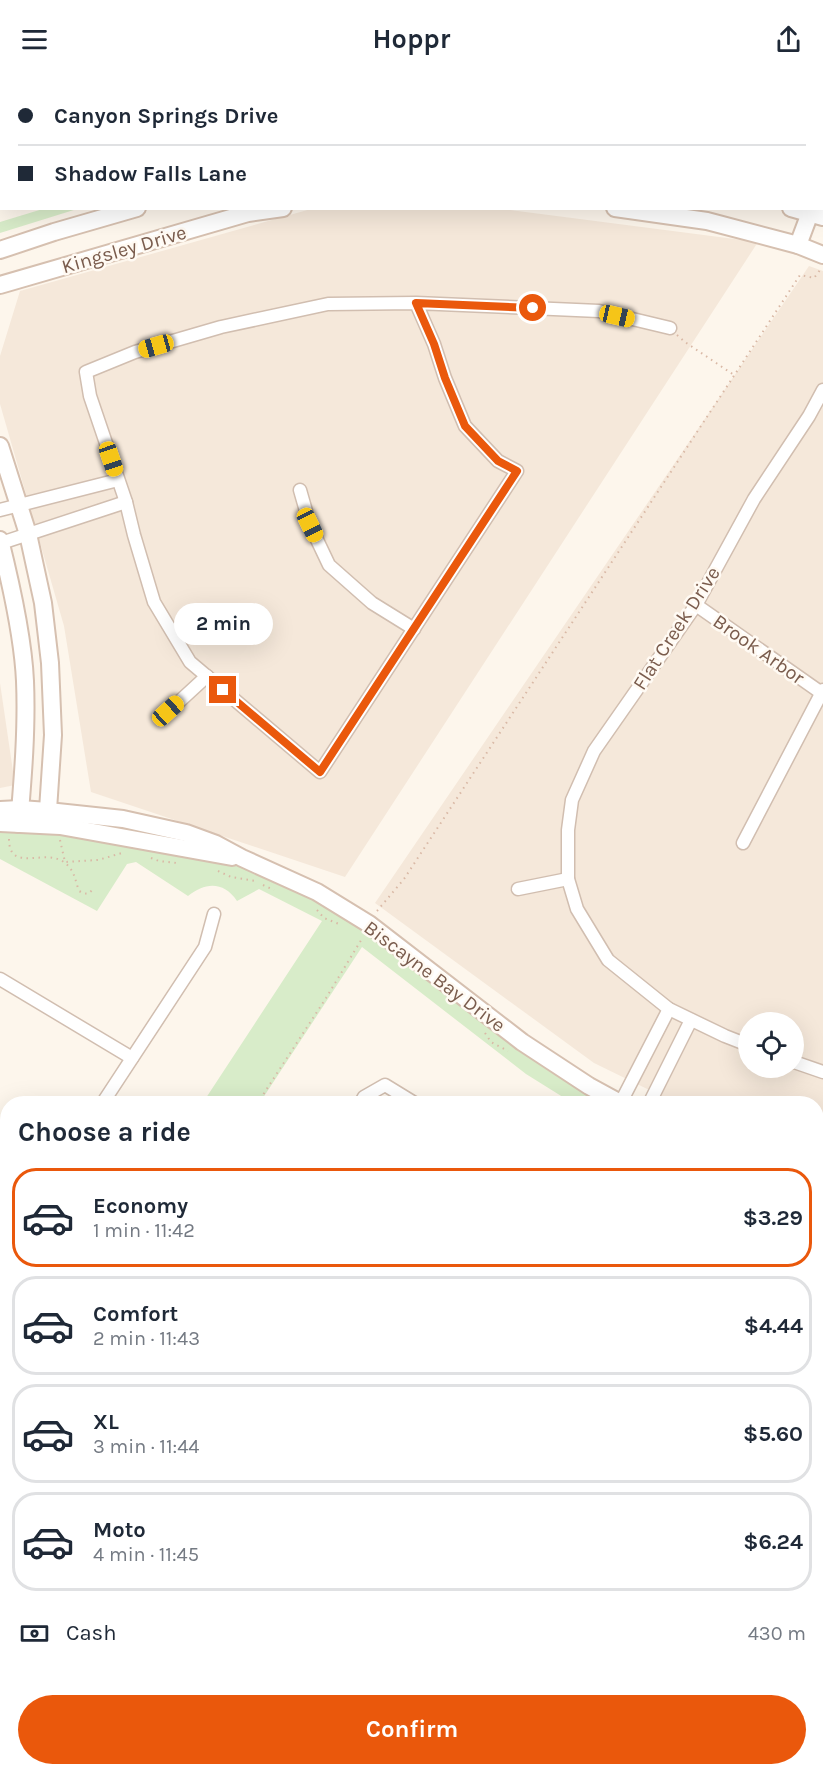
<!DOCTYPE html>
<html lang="en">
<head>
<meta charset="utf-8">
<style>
	:root { --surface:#fff; --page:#f6f6f7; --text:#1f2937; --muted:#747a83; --line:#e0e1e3; --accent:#ea580c }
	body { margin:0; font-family:Karla,sans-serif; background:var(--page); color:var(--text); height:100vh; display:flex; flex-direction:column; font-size:22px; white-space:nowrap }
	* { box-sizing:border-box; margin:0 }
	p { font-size:20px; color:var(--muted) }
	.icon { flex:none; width:33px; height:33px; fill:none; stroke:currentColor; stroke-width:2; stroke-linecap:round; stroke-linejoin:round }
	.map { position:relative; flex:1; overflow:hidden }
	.side { position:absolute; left:0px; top:1018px; width:824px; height:680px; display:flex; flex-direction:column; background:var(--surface); border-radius:24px 24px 0 0; box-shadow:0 6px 24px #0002 }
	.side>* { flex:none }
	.top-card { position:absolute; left:0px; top:0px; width:824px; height:132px; box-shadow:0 6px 24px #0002; display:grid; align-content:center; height:132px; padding:0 18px; background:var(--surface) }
	.controls { position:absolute; left:738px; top:934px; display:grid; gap:12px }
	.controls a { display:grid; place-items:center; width:66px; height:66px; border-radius:50%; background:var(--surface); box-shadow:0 6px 24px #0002; font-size:30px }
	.end { position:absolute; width:27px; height:27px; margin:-14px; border:8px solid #ea580c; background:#fff; box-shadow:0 0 0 3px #fff }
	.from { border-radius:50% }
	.bubble { position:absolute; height:42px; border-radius:21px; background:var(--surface); box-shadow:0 6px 24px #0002; font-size:20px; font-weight:700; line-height:42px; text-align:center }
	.car { position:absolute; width:18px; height:36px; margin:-18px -9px; border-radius:8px; box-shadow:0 0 4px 2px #0007; background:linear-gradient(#f5c518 24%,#345 0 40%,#f5c518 0 76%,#345 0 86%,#f5c518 0) }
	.top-card b { display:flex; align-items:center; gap:21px; height:57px; font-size:22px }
	.top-card b+b { border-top:2px solid var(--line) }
	.top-card i { width:15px; height:15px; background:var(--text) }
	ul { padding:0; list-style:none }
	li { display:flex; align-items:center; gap:18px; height:99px; margin:0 12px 9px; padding:0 6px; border:3px solid var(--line); border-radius:24px }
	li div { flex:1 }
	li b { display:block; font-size:22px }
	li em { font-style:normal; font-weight:700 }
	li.on { border-color:var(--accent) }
	li>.icon { width:54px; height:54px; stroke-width:1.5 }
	h2 { padding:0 18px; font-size:27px; line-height:72px }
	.pay { display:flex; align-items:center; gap:15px; height:66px; padding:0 18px; font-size:22px }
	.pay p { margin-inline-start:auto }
	.action { display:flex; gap:12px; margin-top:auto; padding:12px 18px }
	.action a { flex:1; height:69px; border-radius:36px; background:var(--accent); color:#fff; font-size:24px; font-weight:700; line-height:69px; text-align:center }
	header { display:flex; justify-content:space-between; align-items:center; height:78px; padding:0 18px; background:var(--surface); font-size:27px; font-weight:700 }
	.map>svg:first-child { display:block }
</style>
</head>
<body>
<header><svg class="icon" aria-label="menu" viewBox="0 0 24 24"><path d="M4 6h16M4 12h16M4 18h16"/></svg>Hoppr<svg class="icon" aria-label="share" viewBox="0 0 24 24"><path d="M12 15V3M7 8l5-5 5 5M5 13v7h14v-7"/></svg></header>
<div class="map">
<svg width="823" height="1697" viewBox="0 0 823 1697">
	<rect width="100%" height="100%" fill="#fdf6ec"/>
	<!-- residential -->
	<g fill="#f5e8da" fill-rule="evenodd">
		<path d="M311 131H502L758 164 345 799 91 714 64 548 0 326V278L20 213Z"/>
		<path d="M809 188 823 193V1089L816 1086V1026H678L594 985 375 825ZM748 945H794V990H748Z"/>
		<path d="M0 605 15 707 0 710Z"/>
	</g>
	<!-- green -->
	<g fill="#d8ecc9">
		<path d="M429 0H823V128L822 2 428 1Z"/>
		<path d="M46 130 77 131 0 155V144Z"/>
		<path d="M0 753 103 759 180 774 240 789 288 808 329 831 370 856 523 975 597 1022 599 1026H574L526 996 362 869 259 1026H202L322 843 259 811 237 823C224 803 205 804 188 818L136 784 127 786 97 833 0 781Z"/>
		<path d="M7 1322V1410L0 1421V1334Z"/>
		<path d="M0 1657 7 1661 8 1690 48 1691 57 1697H0Z"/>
	</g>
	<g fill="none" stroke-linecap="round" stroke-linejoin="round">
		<!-- street casing -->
		<g stroke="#d1beb0" stroke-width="15">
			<g id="street">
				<path d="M11 0V2"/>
				<path d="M416 225 434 266 445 300 465 348 498 383 517 393 320 694 190 584 154 524 134 457 126 424 90 318 86 294 135 274 221 249 328 226 416 225 599 233 670 250"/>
				<path d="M300 412 310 447 329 487 372 525 414 551"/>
				<path d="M0 432 118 402"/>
				<path d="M1 465 126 424"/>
				<path d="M696 527 823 616"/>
				<path d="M169 633 207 598"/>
				<path d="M743 765 823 612"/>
				<path d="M518 811 568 801"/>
				<path d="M0 901 132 980"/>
				<path d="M748 967 725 958 669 931 608 882 577 831 568 801V752L572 722 594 673 696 527 754 421 809 338 823 312"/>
				<path d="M794 984 823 994"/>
				<path d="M102 1026 205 869 214 836"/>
				<path d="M360 1026 364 1019 385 1007 416 1026"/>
				<path d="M620 1026 669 931"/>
				<path d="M649 1026 691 942"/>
				<path d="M0 1098 8 1103"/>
				<path d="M0 1181 8 1170"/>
				<path d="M816 1217 823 1218"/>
				<path d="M816 1613 823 1599"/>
				<path d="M816 1625 823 1629"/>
				<path d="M816 1656 823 1660"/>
				<path d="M208 1690 222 1697"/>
				<path d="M574 1697 579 1690"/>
				<path d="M770 1697 774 1690"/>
			</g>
		</g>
		<!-- secondary casing -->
		<g stroke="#d6c0b0" stroke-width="20">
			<g id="secondary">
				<path d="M615 130 707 143 798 167 823 177"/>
				<path d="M791 130 823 139"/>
				<path d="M798 167 810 135"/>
				<path d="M0 172 54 154 137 130"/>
				<path d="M0 207 248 135 283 130"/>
				<path d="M0 368 28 456 43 525 50 585 53 657 47 747"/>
				<path d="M0 462C11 506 23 558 25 603 27 650 23 698 19 746"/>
				<path d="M0 732 20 731 48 733 123 741 186 755 216 766 242 780 317 814 369 846 522 964 589 1008 622 1026"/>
				<path d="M0 745 60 748 232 779"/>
				<path d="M816 1105 823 1107"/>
			</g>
		</g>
		<!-- path -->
		<g stroke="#d9b8a5" stroke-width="2" stroke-dasharray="1.5 4.5" stroke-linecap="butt">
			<path d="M677 257 685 264 734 297"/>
			<path d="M9 761C9 796 46 769 65 785 75 793 75 802 79 813 85 816 88 817 92 812"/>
			<path d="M60 762 65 784 98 782 122 775"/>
			<path d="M151 780 159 783 177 785"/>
			<path d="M218 793 231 799 255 803"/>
			<path d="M263 807 274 812"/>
			<path d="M317 832 324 840 339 846"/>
			<path d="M377 833 404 801 800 197 814 200 820 192"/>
			<path d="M485 955 491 964 508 973"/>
			<path d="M257 1026 326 920 363 859"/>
			<path d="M0 1418 8 1406"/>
		</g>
		<!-- street -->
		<use href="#street" stroke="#fff" stroke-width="12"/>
		<!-- secondary -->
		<use href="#secondary" stroke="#fff" stroke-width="16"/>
	</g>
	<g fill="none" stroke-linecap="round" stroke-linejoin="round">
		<!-- route -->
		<path stroke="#ea580c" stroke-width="8" d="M223 612 320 694 517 393 498 383 465 348 445 300 434 266 416 225 533 230"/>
	</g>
	<g text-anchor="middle" stroke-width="5" stroke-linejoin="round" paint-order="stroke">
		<!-- street labels -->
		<g font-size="20" fill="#7a5c4d" stroke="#fffaf3">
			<text transform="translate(124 171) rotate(-16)" y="7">Kingsley Drive</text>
			<text transform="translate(676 550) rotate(-57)" y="7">Flat Creek Drive</text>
			<text transform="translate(759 571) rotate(35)" y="7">Brook Arbor</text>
			<text transform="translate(435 898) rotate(37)" y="7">Biscayne Bay Drive</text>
		</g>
	</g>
</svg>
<div class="controls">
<a><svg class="icon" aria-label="locate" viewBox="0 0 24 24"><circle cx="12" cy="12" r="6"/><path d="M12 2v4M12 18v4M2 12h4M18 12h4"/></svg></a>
</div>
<i class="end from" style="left:533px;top:230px"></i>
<i class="end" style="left:223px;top:612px"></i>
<div class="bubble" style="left:174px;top:525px;width:99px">2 min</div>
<i class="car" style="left:617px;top:238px;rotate:103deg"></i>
<i class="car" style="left:156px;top:268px;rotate:254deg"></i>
<i class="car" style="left:111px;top:381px;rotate:161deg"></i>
<i class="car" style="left:310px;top:447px;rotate:154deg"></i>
<i class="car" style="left:168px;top:633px;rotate:48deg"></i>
<div class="top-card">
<b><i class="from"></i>Canyon Springs Drive</b>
<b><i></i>Shadow Falls Lane</b>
</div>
<section class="side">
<h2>Choose a ride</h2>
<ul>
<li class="on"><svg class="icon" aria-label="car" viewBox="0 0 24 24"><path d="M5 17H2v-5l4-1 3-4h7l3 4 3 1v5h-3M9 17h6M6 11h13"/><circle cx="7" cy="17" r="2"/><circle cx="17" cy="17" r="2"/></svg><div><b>Economy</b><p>1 min · 11:42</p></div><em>$3.29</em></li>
<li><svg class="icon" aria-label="car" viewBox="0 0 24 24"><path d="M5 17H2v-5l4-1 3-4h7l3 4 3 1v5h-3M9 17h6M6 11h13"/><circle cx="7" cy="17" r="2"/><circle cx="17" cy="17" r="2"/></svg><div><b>Comfort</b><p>2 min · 11:43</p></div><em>$4.44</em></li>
<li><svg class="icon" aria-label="car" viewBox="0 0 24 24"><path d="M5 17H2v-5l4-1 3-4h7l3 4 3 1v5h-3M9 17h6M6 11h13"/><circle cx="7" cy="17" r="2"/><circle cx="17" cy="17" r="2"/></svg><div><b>XL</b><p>3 min · 11:44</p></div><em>$5.60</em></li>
<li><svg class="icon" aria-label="car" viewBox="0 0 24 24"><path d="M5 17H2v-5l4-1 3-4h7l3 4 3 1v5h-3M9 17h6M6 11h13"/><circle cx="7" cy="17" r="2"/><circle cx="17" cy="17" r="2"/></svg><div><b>Moto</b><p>4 min · 11:45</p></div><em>$6.24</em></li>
</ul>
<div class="pay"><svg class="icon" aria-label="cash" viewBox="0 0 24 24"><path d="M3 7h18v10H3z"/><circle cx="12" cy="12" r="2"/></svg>Cash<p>430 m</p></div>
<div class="action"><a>Confirm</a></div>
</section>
</div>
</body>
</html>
